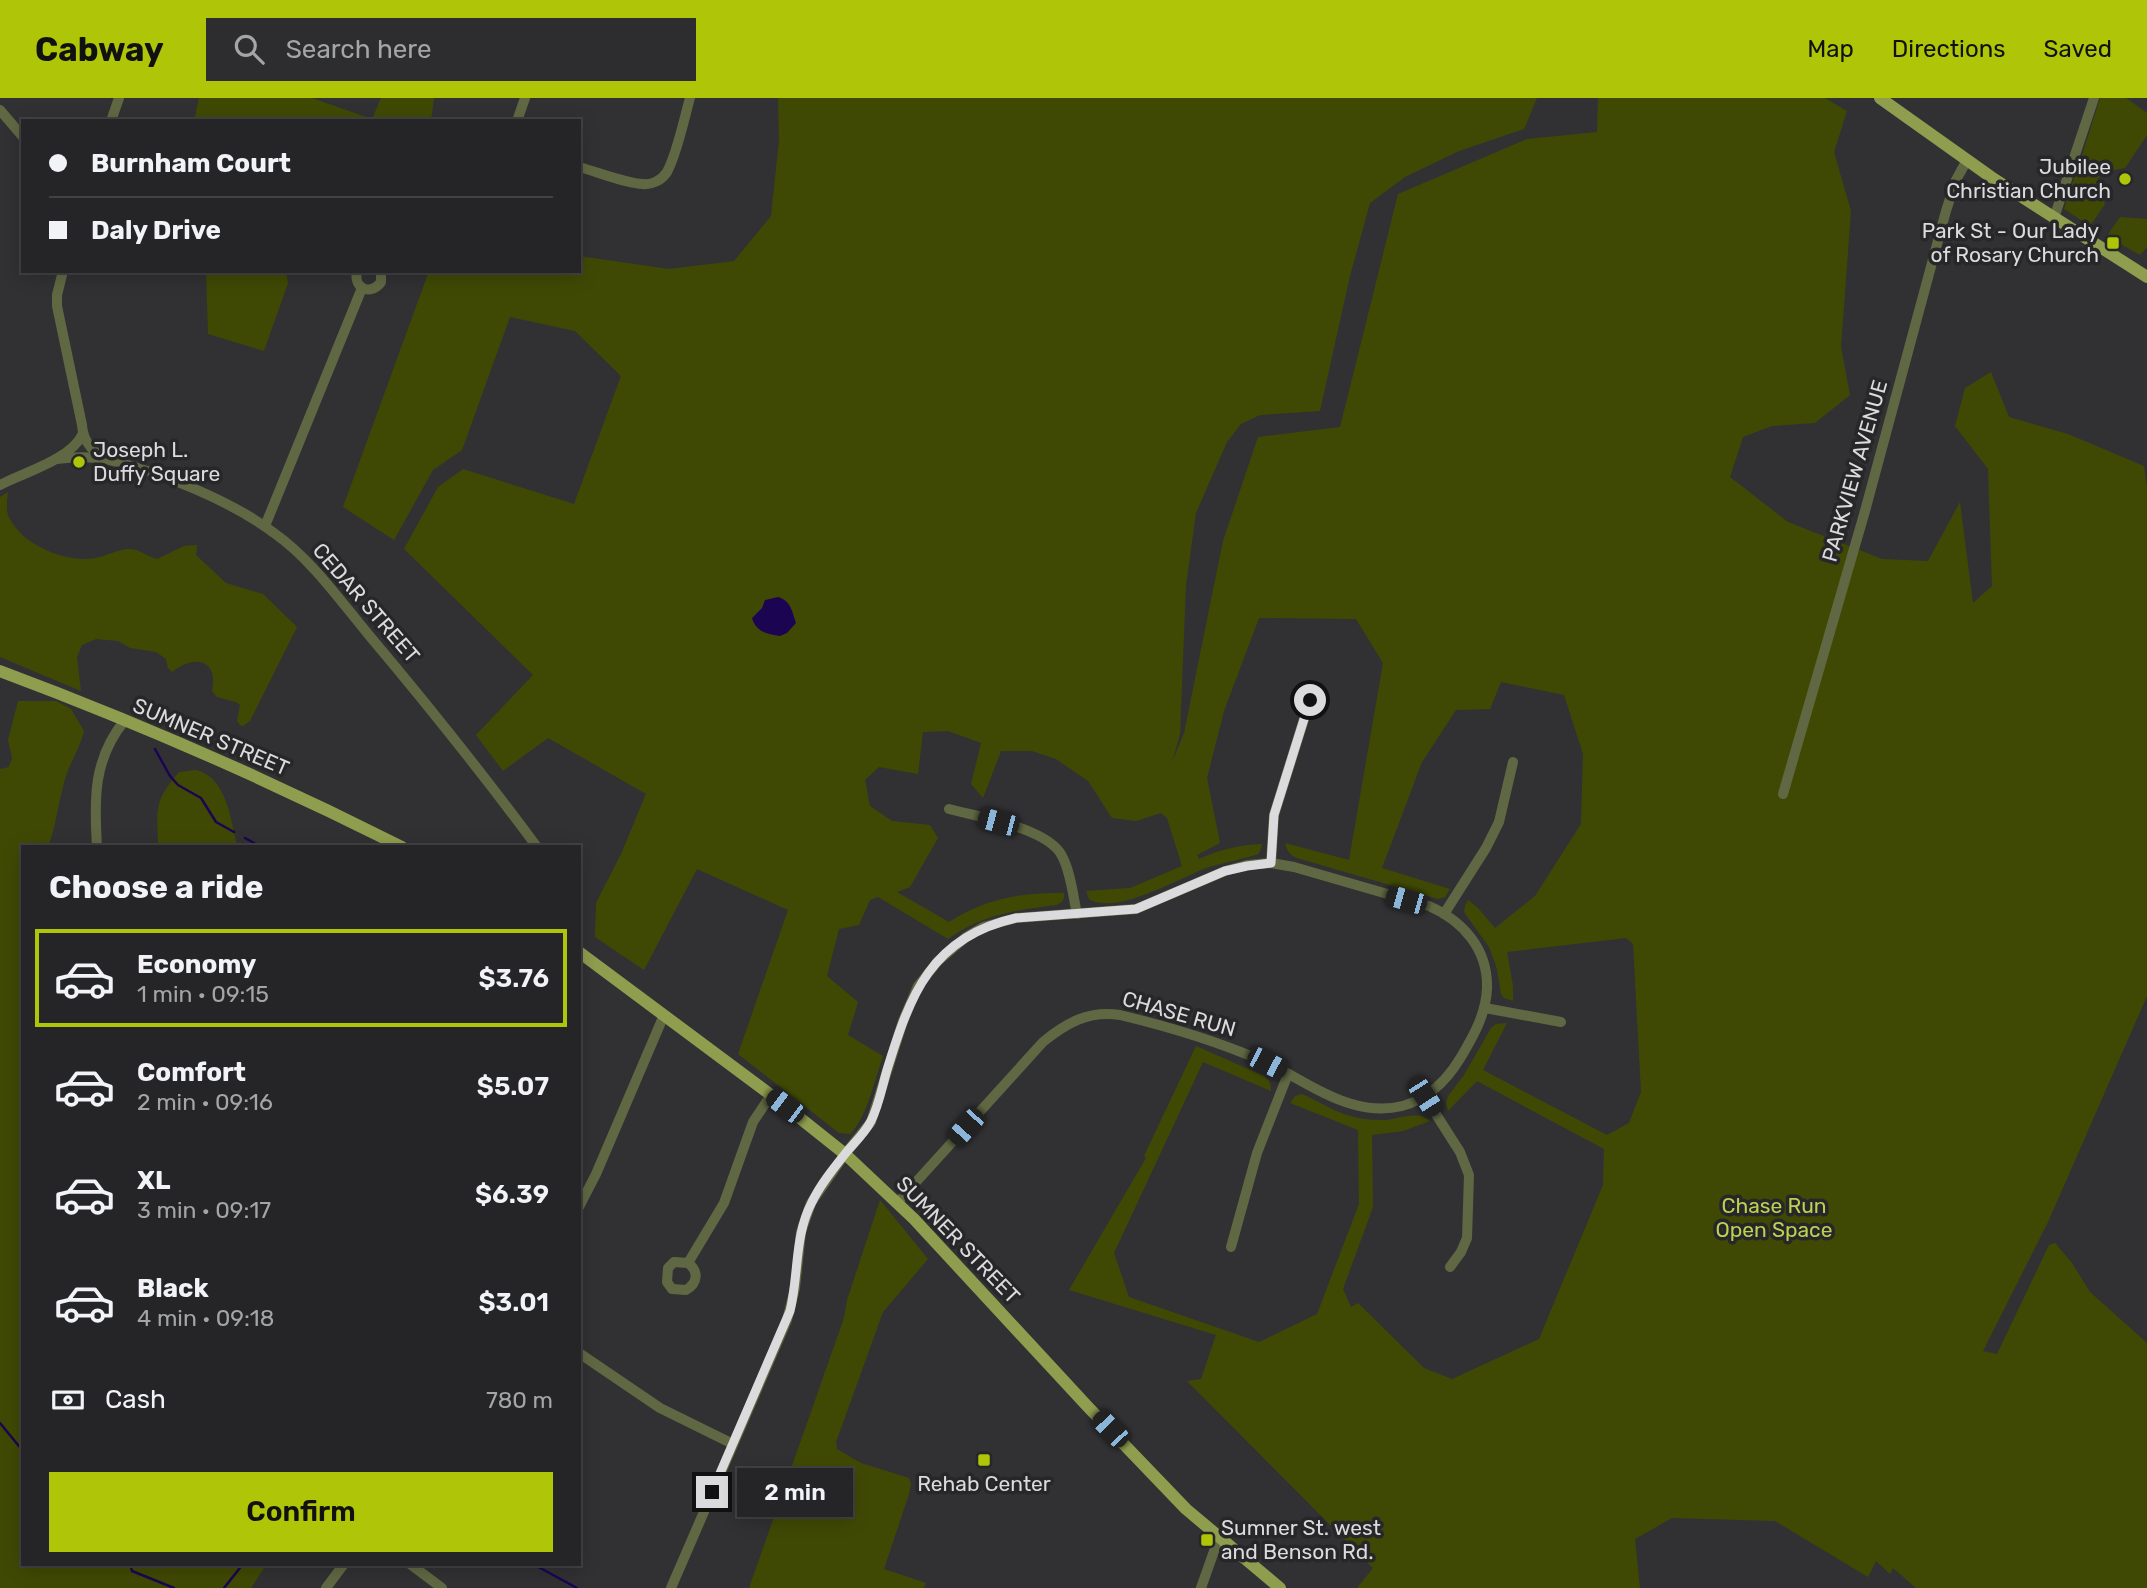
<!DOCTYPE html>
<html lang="en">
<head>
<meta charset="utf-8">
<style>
	:root { --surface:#252527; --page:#2d2d2f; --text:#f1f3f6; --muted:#a3a5a7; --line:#424244; --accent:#afc508 }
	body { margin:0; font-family:Rubik,sans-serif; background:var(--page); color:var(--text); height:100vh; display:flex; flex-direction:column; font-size:26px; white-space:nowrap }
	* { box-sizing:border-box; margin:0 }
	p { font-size:23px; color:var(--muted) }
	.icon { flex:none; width:38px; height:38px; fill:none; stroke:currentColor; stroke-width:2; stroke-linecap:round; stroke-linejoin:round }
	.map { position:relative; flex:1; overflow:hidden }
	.drawer { position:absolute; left:21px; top:747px; width:560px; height:721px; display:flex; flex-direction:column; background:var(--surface); border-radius:0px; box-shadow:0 4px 18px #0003,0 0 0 2px var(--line) }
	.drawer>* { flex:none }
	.hud { position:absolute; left:21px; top:21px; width:560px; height:154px; border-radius:0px; box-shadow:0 4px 18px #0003,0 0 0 2px var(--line); display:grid; align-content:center; height:154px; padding:0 28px; background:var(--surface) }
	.end { position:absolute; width:32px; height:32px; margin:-16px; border:9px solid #dbdbdd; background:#111; box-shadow:0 0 0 4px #111 }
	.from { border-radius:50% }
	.bubble { position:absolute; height:49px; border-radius:0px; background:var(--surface); box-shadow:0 4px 18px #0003,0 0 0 2px var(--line); font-size:23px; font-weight:600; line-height:49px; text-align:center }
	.car { position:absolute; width:21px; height:42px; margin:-21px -10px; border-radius:9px; box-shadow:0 0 5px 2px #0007; background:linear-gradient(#222 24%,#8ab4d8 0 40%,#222 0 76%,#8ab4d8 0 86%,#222 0) }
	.hud b { display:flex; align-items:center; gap:24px; height:66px; font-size:26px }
	.hud b+b { border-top:2px solid var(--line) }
	.hud i { width:18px; height:18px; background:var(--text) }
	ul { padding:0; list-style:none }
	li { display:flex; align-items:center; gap:21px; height:98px; margin:0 14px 10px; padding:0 14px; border:4px solid transparent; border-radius:0px }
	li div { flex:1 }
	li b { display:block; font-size:26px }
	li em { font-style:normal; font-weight:600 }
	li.current { border-color:var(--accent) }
	li>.icon { width:63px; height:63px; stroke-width:1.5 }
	h2 { padding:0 28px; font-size:32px; line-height:84px }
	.pay { display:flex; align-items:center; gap:18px; height:77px; padding:0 28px; font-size:26px }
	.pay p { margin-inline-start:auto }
	.action { display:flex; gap:14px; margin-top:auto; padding:14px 28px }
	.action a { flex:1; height:80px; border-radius:0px; background:var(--accent); color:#111; font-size:28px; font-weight:600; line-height:80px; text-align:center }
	header { display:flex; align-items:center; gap:42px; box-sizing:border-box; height:98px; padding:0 35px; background:var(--accent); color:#111 }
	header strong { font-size:33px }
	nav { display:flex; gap:38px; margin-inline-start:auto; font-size:24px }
	.search { width:490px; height:63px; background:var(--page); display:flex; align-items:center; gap:18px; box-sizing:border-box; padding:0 24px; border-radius:0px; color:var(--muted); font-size:26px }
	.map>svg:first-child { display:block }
</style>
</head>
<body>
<header>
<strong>Cabway</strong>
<div class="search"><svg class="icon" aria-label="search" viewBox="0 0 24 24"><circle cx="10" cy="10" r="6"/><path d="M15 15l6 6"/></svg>Search here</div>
<nav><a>Map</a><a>Directions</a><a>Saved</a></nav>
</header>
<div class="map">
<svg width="2147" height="1490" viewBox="0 0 2147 1490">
	<rect width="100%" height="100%" fill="#313134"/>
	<!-- green -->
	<g fill="#404904">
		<path d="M199 0H312L372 21 381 0H434L431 23H194Z"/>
		<path d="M778 0H1537L1524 31 1459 53 1405 79 1370 105 1350 178 1320 313 1260 317 1241 326 1227 344 1196 415 1186 487 1180 636 1172 664 1184 635 1223 443 1258 339 1340 329 1398 96 1527 41 1597 34 1598 0H1825L1847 13 1834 54 1851 113 1841 249 1850 297 1815 325 1772 328 1743 339 1730 379 1788 424 1882 461 1928 463 1960 404 1973 505 1992 488 1988 371 1955 328 1965 290 1991 274 2009 319 2068 336 2144 368 2147 390V898L2048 1124 1983 1253 1997 1256 2049 1147 2055 1145 2072 1165 2090 1194 2147 1245V1490H1916L1893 1470 1890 1476 1876 1463 1868 1479 1775 1423 1672 1420 1635 1441 1640 1490H1357L1373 1470 1187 1283 1201 1281 1216 1237 1069 1192 1146 1060 1144 1058 1196 948 1264 978 1270 984 1271 993 1203 964 1114 1155 1129 1199 1259 1244 1317 1216 1359 1106 1358 1032 1290 1005 1295 998 1302 996C1333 1010 1345 1022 1382 1022 1397 1022 1418 1011 1430 1023L1403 1033 1372 1037 1373 1109 1343 1191 1351 1209 1358 1205 1424 1270 1452 1281 1539 1241 1603 1087 1604 1051 1477 983 1448 1013 1446 1005 1448 998 1464 977 1491 930 1496 926 1507 925 1483 972 1607 1037 1629 1025 1641 994 1633 846 1626 840 1507 854 1513 888V903L1504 900 1501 896 1497 871 1489 849 1464 814 1465 808 1468 802 1478 810 1495 830 1535 798 1581 726 1583 656 1564 597 1501 584 1490 611 1456 612 1422 664 1382 770 1450 791 1445 799 1438 801 1297 760C1290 757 1287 753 1285 745L1349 762 1383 565 1356 521 1259 520 1224 613 1207 680 1220 745 1197 757 1199 761C1219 752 1239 747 1262 746 1261 750 1261 753 1258 756 1255 758 1215 767 1206 770 1180 780 1115 818 1089 801L1086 793 1130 790 1182 768 1167 720 1161 715 1136 723 1112 720 1088 683 1056 661 1032 653H1001L983 700 971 686 981 645 948 633 923 634 918 676 879 669 865 682 870 708 892 723 930 727 938 740 910 789 897 794 949 824C984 801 1022 794 1064 795 1065 801 1062 805 1056 807 1016 812 981 817 948 841L878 799 870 802 859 827 839 831 827 878 858 904 848 937 883 958C875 980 867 1020 850 1036L839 1035 738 956 788 812 697 771 644 872 595 839 596 805 621 756 646 696 548 640 503 673 476 637 533 577 404 451 438 389 463 371 574 406 621 278 575 233 510 219 462 352 433 372 394 442 343 409 429 173H579V158L669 171 734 163 771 118 779 42Z"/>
		<path d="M2100 0H2126L2147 15V37L2125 70 2098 75 2079 67Z"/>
		<path d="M2078 68 2100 78 2096 84 2105 106 2090 128 2064 111Z"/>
		<path d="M2120 119 2147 121V149L2140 157 2107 138Z"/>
		<path d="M206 173H286L288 185 264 253 208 236Z"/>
		<path d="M8 394C7 403 5 413 10 421 22 445 58 461 84 461 99 462 113 453 127 451 139 450 146 458 157 461L184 448 197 447 196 457 226 485 263 496 297 529 250 623 243 628 240 627 237 623 240 607 236 604 217 599 212 593C219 561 194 556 172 574L168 570 166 561 156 554 130 550 118 543 96 541 82 547 77 559 81 593 0 559V399Z"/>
		<path d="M18 603H56L71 611 84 633C79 653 68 667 64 685 58 706 56 728 48 749H23V1466L266 1467 251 1490H0V671L9 669 12 660 8 642Z"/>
		<path d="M196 672C227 680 230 720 237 747L239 749H158C158 710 152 706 179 674Z"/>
		<path d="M880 1102 928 1161 883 1214 836 1344 837 1351 861 1365 909 1380 911 1386 909 1396 884 1471 926 1485 924 1490H749L844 1220 847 1202Z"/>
	</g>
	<!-- water -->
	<path fill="#1b0552" d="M778 499C791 503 792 513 796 525L787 535 780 538C767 536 756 534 752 520L762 510 765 502Z"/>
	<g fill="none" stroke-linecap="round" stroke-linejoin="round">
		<!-- stream -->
		<g stroke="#1b0552" stroke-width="2.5">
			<path d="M155 651 170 678 178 687 201 700 216 724 234 734"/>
			<path d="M245 740 261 749"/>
			<path d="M0 1325 23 1353"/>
			<path d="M130 1466 132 1473 174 1490"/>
			<path d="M533 1466 577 1490"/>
			<path d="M224 1490 243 1466"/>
		</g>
		<!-- minor -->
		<g stroke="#606843" stroke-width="10">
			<path d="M0 12 23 39"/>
			<path d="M111 23 119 0"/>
			<path d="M517 23 525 0"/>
			<path d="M579 69C598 74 624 85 643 86 652 87 662 82 667 74 677 56 684 21 690 0"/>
			<path d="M2054 120 2094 0"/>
			<path d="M63 173 57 197V208L82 327C83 342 90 352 104 360"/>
			<path d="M357 173C353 191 371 198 381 184V173"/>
			<path d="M56 361C73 359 92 358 109 362 160 374 232 403 274 435 311 461 339 501 368 536 427 606 483 676 537 749"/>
			<path d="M0 387C23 375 71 361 82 337"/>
			<path d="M265 428 362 190"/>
			<path d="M1783 696 1865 413 1946 113 1956 82 1967 62"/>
			<path d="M949 711C979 719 1048 730 1062 758 1071 775 1073 798 1077 816"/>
			<path d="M97 749C94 701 93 661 125 622"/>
			<path d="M1271 765 1274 717 1310 602"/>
			<path d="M1444 816 1486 750 1499 724 1513 664"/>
			<path d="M1485 910 1561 924"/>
			<path d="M1425 999 1460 1054 1469 1077 1467 1140 1461 1154 1450 1169"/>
			<path d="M579 1109 596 1076 664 917"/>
			<path d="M1231 1149 1257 1055 1288 976"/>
			<path d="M688 1165C699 1173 698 1185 686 1192L672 1191 667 1184 668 1170 674 1164 688 1165 724 1105 753 1024 771 997"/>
			<path d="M579 1255 660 1310 733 1346"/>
			<path d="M410 1466 442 1490"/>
			<path d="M326 1490 344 1466"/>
			<path d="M671 1490 787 1222 795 1190 801 1134 811 1105 845 1056 871 1024 903 923 918 888 938 863 966 839 983 829 1016 820 1136 811 1225 773 1247 767 1271 765 1294 769 1429 808C1463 823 1488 851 1487 890 1486 916 1474 937 1461 959 1428 1014 1380 1023 1324 995 1305 986 1287 974 1267 965 1220 944 1170 929 1120 917 1089 912 1066 925 1043 944L897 1105"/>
			<path d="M1201 1490 1219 1439"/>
		</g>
		<!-- major -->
		<g stroke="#8f9d4e" stroke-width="12">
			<path d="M1880 0 1991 79 2147 179"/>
			<path d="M0 573C137 624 271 683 402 749"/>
			<path d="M579 854 771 997 845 1056 914 1121 1089 1310 1186 1411 1280 1490"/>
		</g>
	</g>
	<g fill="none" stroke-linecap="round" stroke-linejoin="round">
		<!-- route -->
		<path stroke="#dbdbdd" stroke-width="9" d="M712 1394 790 1213C799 1177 794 1138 812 1104 820 1087 833 1071 845 1056 854 1045 865 1035 871 1023 879 1007 882 989 887 972 910 897 931 839 1016 820L1136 811 1225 773 1247 768 1271 765 1274 717 1310 602"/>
	</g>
	<!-- markers -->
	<g fill="#afc508" stroke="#27272a" stroke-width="2.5">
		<circle cx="2125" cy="81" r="7"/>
		<rect x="2106" y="138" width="14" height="14" rx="3.5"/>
		<circle cx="79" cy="364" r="7"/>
		<rect x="977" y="1355" width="14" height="14" rx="3.5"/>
		<rect x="1200" y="1435" width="14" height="14" rx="3.5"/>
	</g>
	<g text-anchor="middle" stroke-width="7" stroke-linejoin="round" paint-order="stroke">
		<!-- poi labels -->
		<g font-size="21" fill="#dbdbdd" stroke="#27272a" text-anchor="end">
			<text x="2111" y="76">Jubilee<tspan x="2111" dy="24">Christian Church</tspan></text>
			<text x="2099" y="140">Park St - Our Lady<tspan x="2099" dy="24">of Rosary Church</tspan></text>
			<text x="93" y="359" text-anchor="start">Joseph L.<tspan x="93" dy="24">Duffy Square</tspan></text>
			<text x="984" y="1393" text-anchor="middle">Rehab Center</text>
			<text x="1221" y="1437" text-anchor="start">Sumner St. west<tspan x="1221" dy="24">and Benson Rd.</tspan></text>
		</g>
		<!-- street labels -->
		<g font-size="21" fill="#dbdbdd" stroke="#27272a">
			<text transform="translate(1855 373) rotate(-74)" y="7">PARKVIEW AVENUE</text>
			<text transform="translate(366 505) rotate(49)" y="7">CEDAR STREET</text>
			<text transform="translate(211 639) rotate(23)" y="7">SUMNER STREET</text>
			<text transform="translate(1179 916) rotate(16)" y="7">CHASE RUN</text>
			<text transform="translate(958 1142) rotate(46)" y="7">SUMNER STREET</text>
		</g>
		<!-- park labels -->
		<g font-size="21" fill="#bcd151" stroke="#27272a">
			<text x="1774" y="1115">Chase Run<tspan x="1774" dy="24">Open Space</tspan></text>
		</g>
	</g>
</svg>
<i class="end from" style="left:1310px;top:602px"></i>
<i class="end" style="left:712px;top:1394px"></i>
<div class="bubble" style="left:737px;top:1370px;width:116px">2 min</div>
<i class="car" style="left:998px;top:724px;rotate:285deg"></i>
<i class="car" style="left:1406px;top:802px;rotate:286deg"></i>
<i class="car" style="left:1267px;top:965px;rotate:117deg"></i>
<i class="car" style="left:1425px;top:999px;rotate:147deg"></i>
<i class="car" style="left:785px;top:1008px;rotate:307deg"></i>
<i class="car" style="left:966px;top:1029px;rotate:222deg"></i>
<i class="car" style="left:1110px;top:1331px;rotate:316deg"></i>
<div class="hud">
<b><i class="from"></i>Burnham Court</b>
<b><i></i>Daly Drive</b>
</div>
<section class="drawer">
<h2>Choose a ride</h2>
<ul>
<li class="current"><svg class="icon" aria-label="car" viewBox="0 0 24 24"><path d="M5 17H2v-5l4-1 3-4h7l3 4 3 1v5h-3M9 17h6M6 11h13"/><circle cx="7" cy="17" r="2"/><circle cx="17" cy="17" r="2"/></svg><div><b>Economy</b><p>1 min · 09:15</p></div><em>$3.76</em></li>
<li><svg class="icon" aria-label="car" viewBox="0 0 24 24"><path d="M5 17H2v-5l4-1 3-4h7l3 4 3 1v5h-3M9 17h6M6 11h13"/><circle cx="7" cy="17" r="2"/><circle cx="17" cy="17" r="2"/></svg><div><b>Comfort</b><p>2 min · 09:16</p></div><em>$5.07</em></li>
<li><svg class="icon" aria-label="car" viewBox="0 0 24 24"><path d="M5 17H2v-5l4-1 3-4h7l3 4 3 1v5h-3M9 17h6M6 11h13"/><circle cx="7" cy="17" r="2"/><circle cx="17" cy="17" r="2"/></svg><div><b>XL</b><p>3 min · 09:17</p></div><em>$6.39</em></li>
<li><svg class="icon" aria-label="car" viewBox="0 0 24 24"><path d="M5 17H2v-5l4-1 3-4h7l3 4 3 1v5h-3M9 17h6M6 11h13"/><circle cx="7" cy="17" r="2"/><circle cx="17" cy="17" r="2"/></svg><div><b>Black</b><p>4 min · 09:18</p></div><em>$3.01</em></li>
</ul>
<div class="pay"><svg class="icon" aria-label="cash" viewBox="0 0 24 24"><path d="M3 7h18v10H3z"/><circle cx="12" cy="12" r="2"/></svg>Cash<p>780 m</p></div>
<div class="action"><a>Confirm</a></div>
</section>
</div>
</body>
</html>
